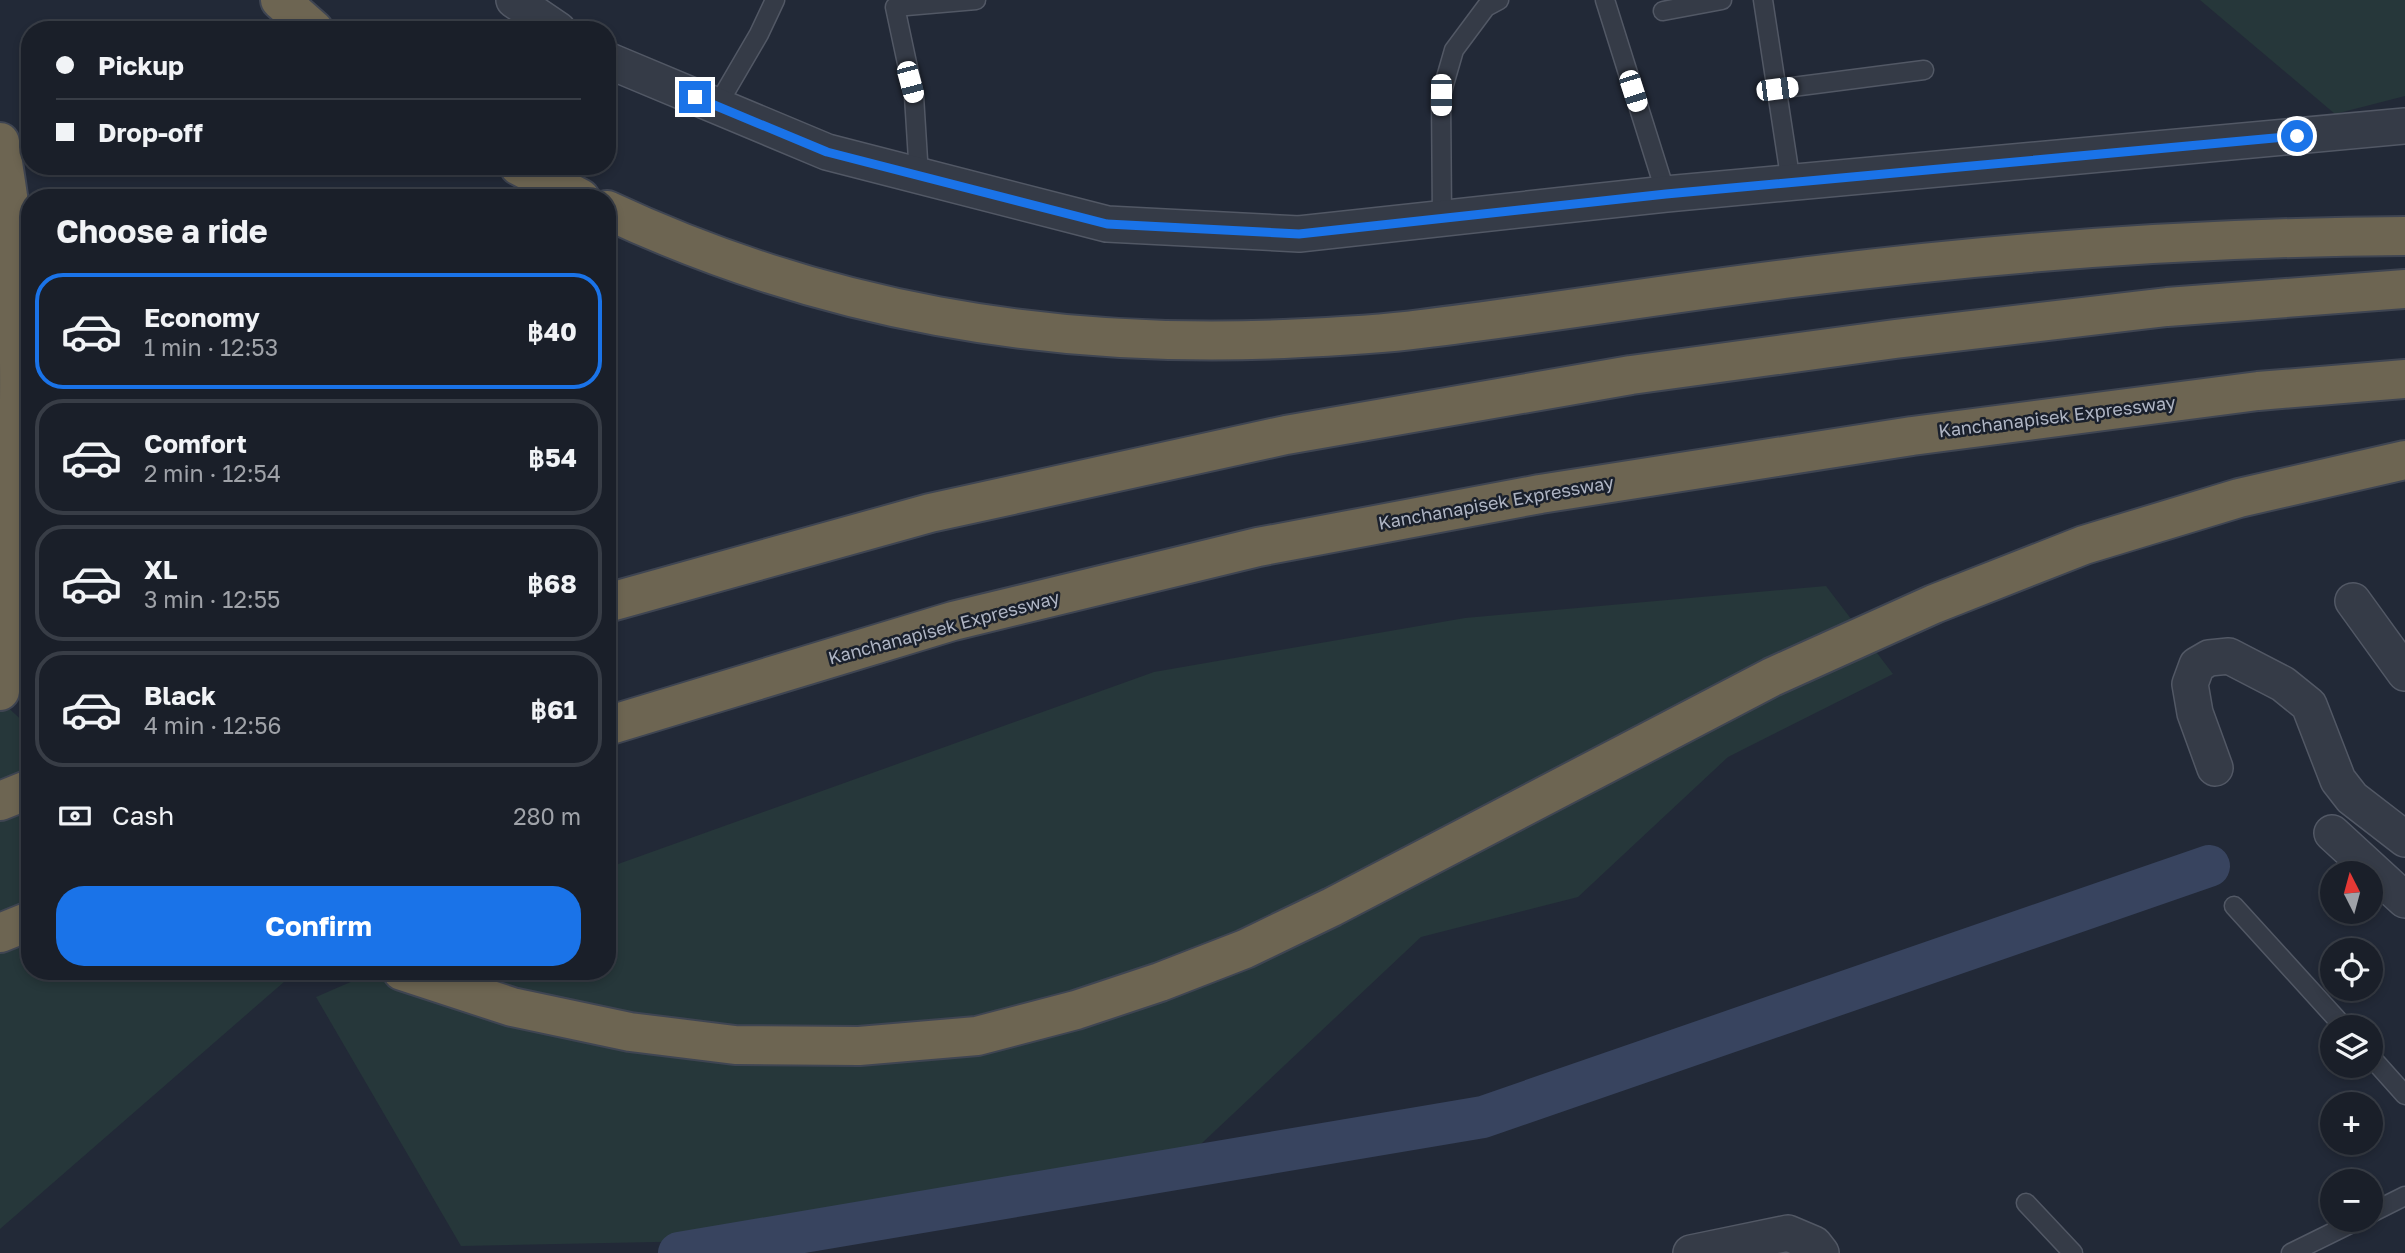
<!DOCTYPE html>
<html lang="en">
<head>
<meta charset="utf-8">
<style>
	:root { --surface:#1a1f29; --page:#272c35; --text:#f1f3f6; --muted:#9fa2a8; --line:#383d46; --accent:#1a73e8 }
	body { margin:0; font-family:"Golos Text",sans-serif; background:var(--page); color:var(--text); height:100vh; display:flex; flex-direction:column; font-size:26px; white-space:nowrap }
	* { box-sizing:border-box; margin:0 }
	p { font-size:23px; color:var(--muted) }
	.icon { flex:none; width:38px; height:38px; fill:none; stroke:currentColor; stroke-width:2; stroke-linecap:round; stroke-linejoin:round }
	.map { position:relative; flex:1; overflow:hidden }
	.panel { position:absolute; left:21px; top:189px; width:595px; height:791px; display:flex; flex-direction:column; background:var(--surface); border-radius:28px; box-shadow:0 4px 10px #0003,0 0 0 2px var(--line) }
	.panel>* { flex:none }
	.banner { position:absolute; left:21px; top:21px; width:595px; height:154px; border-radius:28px; box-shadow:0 4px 10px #0003,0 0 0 2px var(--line); display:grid; align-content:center; height:154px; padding:0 35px; background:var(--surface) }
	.needle { width:46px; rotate:354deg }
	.fabs { position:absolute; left:2320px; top:861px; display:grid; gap:14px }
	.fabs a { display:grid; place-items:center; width:63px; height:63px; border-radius:50%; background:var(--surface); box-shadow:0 4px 10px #0003,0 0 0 2px var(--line); font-size:35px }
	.end { position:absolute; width:32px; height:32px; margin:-16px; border:9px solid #1a73e8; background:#fff; box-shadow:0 0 0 4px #fff }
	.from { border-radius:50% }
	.car { position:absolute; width:21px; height:42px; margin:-21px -10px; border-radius:9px; box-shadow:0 0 5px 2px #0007; background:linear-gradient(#fff 24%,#345 0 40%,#fff 0 76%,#345 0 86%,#fff 0) }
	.banner b { display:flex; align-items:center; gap:24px; height:66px; font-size:26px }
	.banner b+b { border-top:2px solid var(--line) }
	.banner i { width:18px; height:18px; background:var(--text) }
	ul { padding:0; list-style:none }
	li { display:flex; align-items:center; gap:21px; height:116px; margin:0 14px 10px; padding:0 21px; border:4px solid var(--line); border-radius:28px }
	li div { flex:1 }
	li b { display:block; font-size:26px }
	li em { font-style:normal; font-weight:700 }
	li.on { border-color:var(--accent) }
	li>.icon { width:63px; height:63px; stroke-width:1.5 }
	h2 { padding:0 35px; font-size:32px; line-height:84px }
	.pay { display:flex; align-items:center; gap:18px; height:77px; padding:0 35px; font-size:26px }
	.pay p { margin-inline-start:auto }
	.action { display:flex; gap:14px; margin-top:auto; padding:14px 35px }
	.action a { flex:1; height:80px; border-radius:28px; background:var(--accent); color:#fff; font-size:28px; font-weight:700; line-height:80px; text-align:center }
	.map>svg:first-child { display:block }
</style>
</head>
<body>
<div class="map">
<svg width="2405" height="1253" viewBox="0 0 2405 1253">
	<rect width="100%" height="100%" fill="#222937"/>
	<!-- green -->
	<g fill="#26373a">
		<path d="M2200 0H2405V96L2335 114Z"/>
		<path d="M1826 586 1893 674 1728 757 1578 897 1421 937 1201 1144 753 1240 461 1246 316 997 376 971H607V868L1154 672 1465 618Z"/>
		<path d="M0 700 30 728V971H288L292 975 0 1229Z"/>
	</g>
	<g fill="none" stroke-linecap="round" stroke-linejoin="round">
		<!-- canal -->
		<path stroke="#38445f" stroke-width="42" d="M679 1253 1483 1117 2209 866"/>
		<!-- service casing -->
		<g stroke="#525865" stroke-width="21">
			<g id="service">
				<path d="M1605 0 1666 194"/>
				<path d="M1763 0 1791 183"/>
				<path d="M1663 11 1722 0"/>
				<path d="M1777 89 1924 70"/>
				<path d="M717 106 759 34 775 0"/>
				<path d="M919 176 914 96 895 7 976 0"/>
				<path d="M1442 219 1441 95 1454 50 1486 7 1499 0"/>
				<path d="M2234 906 2344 1027"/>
				<path d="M2371 1057 2405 1095"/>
				<path d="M2026 1203 2073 1253"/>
				<path d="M2371 1213 2405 1196"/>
				<path d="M2291 1253 2358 1220"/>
			</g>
		</g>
		<!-- minor casing -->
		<g stroke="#525865" stroke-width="38">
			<g id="minor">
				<path d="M514 0 558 30"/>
				<path d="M607 60 827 152 1107 224 1299 234 1666 194 2405 126"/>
				<path d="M2353 601 2405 673"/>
				<path d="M2215 768 2195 713 2190 684 2197 665 2209 658 2229 656 2283 684 2309 705 2338 780 2352 798 2405 839"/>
				<path d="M2332 833 2405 900"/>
				<path d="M1691 1253 1788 1233 1814 1244 1821 1253"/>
			</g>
		</g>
		<!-- motorway casing -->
		<g stroke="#3f4552" stroke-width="42">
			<g id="motorway">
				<path d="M280 0 314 30"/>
				<path d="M0 142C4 171 9 199 12 227 27 381 16 537 0 691"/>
				<path d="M519 166 580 198"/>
				<path d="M607 210C823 311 1047 349 1284 339 1330 337 1376 335 1421 329 1545 314 1669 293 1793 278 1997 252 2200 237 2405 236"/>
				<path d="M607 603 930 513 1286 435 1631 375 1895 339 2167 307 2405 289"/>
				<path d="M607 726 953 621 1258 547 1540 494 1912 436 2258 391 2405 379"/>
				<path d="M0 801 30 789"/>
				<path d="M0 933 30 921"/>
				<path d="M402 971 512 1007 630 1032 735 1045 859 1046 977 1036 1076 1010 1160 982 1245 949 1332 907 1772 677 1934 604 2084 545 2239 498 2405 460"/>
			</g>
		</g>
		<!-- service -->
		<use href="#service" stroke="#353b47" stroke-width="18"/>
		<!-- minor -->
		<use href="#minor" stroke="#353b47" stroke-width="35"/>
		<!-- motorway -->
		<use href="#motorway" stroke="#6d6552" stroke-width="38"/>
	</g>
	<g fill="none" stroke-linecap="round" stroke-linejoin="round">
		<!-- route -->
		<path stroke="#1a73e8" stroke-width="9" d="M695 97 827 152 1107 224 1299 234 1666 194 2297 136"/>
	</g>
	<g text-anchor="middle" stroke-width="5" stroke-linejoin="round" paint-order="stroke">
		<!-- street labels -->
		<g font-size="18" fill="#afb5c4" stroke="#1a202c">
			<text transform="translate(2057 417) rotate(-7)" y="6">Kanchanapisek Expressway</text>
			<text transform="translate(1496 503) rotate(-10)" y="6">Kanchanapisek Expressway</text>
			<text transform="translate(944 628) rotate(-15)" y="6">Kanchanapisek Expressway</text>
		</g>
	</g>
</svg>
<div class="fabs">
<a><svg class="needle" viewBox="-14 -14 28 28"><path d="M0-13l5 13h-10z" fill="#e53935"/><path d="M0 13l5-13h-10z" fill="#9fa2a8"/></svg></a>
<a><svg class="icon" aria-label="locate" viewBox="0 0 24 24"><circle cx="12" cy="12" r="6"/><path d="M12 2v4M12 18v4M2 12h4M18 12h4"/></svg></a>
<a><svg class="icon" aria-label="layers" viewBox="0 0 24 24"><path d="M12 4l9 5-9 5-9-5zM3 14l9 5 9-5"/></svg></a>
<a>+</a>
<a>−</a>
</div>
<i class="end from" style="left:2297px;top:136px"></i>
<i class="end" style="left:695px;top:97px"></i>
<i class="car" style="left:910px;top:82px;rotate:165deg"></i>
<i class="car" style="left:1777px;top:89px;rotate:83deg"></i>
<i class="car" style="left:1633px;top:91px;rotate:162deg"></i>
<i class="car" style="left:1441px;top:95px;rotate:180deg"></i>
<div class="banner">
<b><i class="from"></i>Pickup</b>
<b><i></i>Drop-off</b>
</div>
<section class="panel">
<h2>Choose a ride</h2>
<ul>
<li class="on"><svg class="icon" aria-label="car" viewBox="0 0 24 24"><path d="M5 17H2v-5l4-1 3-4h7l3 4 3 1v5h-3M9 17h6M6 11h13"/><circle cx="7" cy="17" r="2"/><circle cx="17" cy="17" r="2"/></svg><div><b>Economy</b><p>1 min · 12:53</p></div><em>฿40</em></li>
<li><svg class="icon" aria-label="car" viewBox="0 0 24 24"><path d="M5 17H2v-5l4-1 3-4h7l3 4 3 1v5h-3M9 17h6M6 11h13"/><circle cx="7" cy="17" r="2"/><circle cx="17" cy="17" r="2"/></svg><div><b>Comfort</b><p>2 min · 12:54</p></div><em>฿54</em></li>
<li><svg class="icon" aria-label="car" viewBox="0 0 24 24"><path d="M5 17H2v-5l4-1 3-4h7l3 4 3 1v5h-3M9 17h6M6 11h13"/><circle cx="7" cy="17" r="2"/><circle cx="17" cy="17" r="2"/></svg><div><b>XL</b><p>3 min · 12:55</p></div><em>฿68</em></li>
<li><svg class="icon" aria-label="car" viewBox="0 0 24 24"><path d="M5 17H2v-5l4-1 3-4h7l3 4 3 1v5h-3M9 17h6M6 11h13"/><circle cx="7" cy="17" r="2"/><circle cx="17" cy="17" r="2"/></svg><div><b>Black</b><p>4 min · 12:56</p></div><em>฿61</em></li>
</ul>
<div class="pay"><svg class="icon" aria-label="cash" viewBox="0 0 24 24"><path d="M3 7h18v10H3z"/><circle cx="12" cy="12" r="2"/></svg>Cash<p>280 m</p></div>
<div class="action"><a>Confirm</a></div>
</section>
</div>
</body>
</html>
